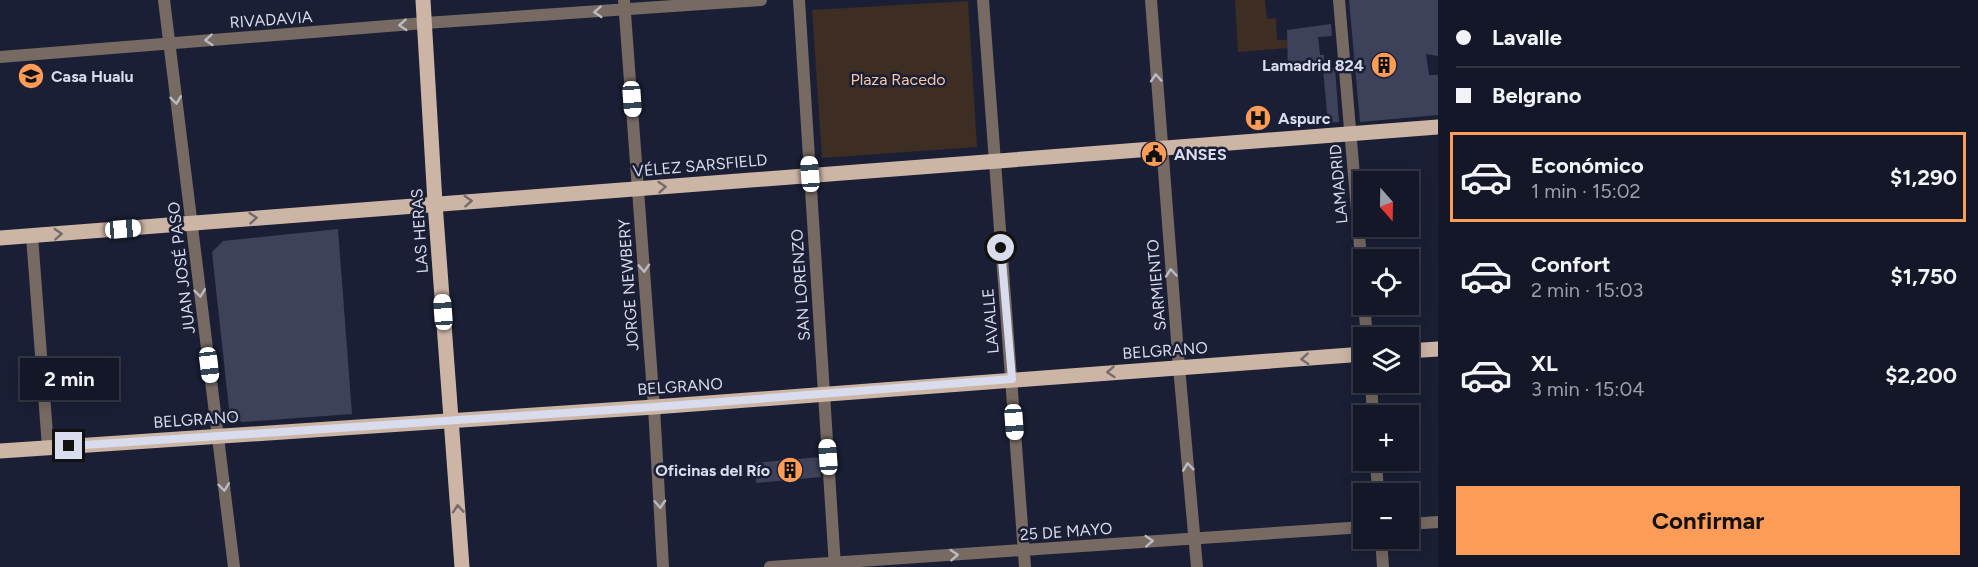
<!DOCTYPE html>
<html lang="es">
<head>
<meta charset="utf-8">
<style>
	:root { --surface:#141728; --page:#212434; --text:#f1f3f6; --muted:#9d9fa8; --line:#333645; --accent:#fd9c56 }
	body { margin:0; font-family:Figtree,sans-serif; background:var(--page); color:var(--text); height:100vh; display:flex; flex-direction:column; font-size:22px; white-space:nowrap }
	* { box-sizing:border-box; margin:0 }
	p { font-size:20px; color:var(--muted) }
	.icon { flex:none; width:33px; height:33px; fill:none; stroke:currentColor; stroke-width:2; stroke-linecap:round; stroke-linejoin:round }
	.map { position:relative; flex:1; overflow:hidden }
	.side { display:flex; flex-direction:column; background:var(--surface); width:540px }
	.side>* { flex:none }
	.hud { display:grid; align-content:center; height:132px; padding:0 18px; background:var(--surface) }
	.needle { width:39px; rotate:160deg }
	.fabs { position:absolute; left:1353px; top:171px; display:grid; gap:12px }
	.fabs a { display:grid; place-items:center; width:66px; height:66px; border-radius:0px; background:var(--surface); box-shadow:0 3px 15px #0003,0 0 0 2px var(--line); font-size:30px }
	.end { position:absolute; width:27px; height:27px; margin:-14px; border:8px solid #d9dcec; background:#111; box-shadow:0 0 0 3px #111 }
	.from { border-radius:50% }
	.bubble { position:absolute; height:42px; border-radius:0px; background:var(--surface); box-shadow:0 3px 15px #0003,0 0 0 2px var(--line); font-size:20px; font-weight:700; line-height:42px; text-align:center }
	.car { position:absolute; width:18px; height:36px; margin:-18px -9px; border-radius:8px; box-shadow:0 0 4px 2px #0007; background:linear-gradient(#fff 24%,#345 0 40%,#fff 0 76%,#345 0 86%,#fff 0) }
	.hud b { display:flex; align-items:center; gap:21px; height:57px; font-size:22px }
	.hud b+b { border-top:2px solid var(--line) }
	.hud i { width:15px; height:15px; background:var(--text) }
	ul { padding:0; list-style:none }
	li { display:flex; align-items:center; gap:18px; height:90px; margin:0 12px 9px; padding:0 6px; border:3px solid transparent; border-radius:0px }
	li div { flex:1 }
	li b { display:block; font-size:22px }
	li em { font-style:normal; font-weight:700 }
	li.selected { border-color:var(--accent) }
	li>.icon { width:54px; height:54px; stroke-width:1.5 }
	.cta { display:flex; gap:12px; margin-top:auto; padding:12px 18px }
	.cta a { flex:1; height:69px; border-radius:0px; background:var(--accent); color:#111; font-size:24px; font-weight:700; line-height:69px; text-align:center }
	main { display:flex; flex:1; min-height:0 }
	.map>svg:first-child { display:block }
</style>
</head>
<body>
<main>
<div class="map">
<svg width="1438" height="567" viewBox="0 0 1438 567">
	<rect width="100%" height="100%" fill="#1b1f35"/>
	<!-- green -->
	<g fill="#3d2d22">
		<path d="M1235 0H1265L1267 19 1276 18 1277 40H1287L1288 48 1238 52Z"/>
		<path d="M968 1 977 147 822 158 812 10Z"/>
	</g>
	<!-- building -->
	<g fill="#3d425a">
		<path d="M1349 0H1438V56L1426 54 1429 75H1438V115L1360 122Z"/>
		<path d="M1331 24 1332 36 1318 37 1320 55H1324V69L1288 71 1287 30Z"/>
		<path d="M1335 68 1339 122 1328 123 1323 69Z"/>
		<path d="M338 229 352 414 243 422 230 418 212 252 223 241Z"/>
		<path d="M820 457 821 477 756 483 755 463Z"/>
	</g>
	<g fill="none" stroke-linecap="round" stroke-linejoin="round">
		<!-- minor -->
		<g stroke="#766a63" stroke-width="12">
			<path d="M164 0 234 567"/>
			<path d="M624 0 654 407 663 567"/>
			<path d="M799 0 835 567"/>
			<path d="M983 0 1025 567"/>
			<path d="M1151 0 1179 367 1197 567"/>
			<path d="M1339 0 1364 293"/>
			<path d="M0 57 425 23 761 0"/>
			<path d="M32 236 48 447"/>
			<path d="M1364 304 1367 338"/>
			<path d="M1371 382 1373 416"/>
			<path d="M1376 460 1378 494"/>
			<path d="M1408 524 1438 522"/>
			<path d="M1381 538 1383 567"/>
			<path d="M770 567 1364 527"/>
		</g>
		<!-- major -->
		<g stroke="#cdb5a6" stroke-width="15">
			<path d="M423 0 435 203 462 567"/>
			<path d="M0 238 1438 127"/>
			<path d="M1408 351 1438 349"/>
			<path d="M0 451 654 407 1364 354"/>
		</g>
	</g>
	<!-- one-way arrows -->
	<defs><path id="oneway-chevron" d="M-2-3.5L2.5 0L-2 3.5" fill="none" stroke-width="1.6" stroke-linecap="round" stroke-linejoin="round" transform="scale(1.5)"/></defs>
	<g stroke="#bbbac3">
		<use href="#oneway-chevron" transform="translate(598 12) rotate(176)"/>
		<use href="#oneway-chevron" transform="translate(403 25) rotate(176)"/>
		<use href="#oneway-chevron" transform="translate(209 40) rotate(176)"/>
		<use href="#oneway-chevron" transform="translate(1156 78) rotate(-94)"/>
		<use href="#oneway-chevron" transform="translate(176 100) rotate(83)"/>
		<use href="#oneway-chevron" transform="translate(644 268) rotate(86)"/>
		<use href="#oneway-chevron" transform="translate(1171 273) rotate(-95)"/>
		<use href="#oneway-chevron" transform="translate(200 293) rotate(83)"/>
		<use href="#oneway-chevron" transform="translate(1188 467) rotate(-96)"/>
		<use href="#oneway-chevron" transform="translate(224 487) rotate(83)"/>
		<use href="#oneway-chevron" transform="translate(660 504) rotate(87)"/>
		<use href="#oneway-chevron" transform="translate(1149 541) rotate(-4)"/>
		<use href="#oneway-chevron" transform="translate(954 555) rotate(-4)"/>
	</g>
	<g stroke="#746a6e">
		<use href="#oneway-chevron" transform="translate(662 187) rotate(-5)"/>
		<use href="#oneway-chevron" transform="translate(468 201) rotate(-4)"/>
		<use href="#oneway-chevron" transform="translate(253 218) rotate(-5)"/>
		<use href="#oneway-chevron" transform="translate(58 234) rotate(-4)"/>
		<use href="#oneway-chevron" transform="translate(1305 359) rotate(176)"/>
		<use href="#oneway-chevron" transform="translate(1111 372) rotate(176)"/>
		<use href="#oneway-chevron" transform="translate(458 509) rotate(-94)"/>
	</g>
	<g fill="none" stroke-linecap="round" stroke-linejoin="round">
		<!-- route -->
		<path stroke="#d9dcec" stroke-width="8" d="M69 446 654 407 1012 379 1001 248"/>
	</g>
	<!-- icons -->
	<defs>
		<g id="building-disc" transform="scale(1.35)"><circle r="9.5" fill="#fd9c56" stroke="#1b1f35"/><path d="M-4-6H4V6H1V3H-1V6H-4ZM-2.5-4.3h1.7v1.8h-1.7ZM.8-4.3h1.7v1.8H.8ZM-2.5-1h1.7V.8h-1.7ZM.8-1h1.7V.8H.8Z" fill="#111"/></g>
		<g id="school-disc" transform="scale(1.35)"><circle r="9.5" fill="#fd9c56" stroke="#1b1f35"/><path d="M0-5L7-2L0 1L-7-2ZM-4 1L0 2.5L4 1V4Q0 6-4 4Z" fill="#111"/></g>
		<g id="hospital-disc" transform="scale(1.35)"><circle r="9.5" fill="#fd9c56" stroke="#1b1f35"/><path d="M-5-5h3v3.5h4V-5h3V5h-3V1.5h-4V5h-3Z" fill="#111"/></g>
		<g id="civic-disc" transform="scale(1.35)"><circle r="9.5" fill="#fd9c56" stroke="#1b1f35"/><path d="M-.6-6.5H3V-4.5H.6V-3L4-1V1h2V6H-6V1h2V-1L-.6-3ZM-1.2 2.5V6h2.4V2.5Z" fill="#111"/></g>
	</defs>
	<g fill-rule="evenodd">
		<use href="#building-disc" x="1384" y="65"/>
		<use href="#school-disc" x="31" y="76"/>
		<use href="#hospital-disc" x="1258" y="118"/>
		<use href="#civic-disc" x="1154" y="154"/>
		<use href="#building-disc" x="790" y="470"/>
	</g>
	<g text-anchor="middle" stroke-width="5" stroke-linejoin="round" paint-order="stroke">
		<!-- street labels -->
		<g font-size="16" fill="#d9dcec" stroke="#1b1f35">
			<text transform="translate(271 19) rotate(-4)" y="6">RIVADAVIA</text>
			<text transform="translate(700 165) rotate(-5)" y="6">VÉLEZ SARSFIELD</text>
			<text transform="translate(1338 184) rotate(-95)" y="6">LAMADRID</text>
			<text transform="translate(419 231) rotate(-94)" y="6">LAS HERAS</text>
			<text transform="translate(181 268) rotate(-97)" y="6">JUAN JOSÉ PASO</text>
			<text transform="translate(628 285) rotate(-94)" y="6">JORGE NEWBERY</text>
			<text transform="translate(800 285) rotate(-94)" y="6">SAN LORENZO</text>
			<text transform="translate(1156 285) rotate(-95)" y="6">SARMIENTO</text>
			<text transform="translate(990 321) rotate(-95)" y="6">LAVALLE</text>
			<text transform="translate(1165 350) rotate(-4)" y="6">BELGRANO</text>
			<text transform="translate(680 386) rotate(-4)" y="6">BELGRANO</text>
			<text transform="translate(196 419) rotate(-4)" y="6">BELGRANO</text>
			<text transform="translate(1066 531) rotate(-4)" y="6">25 DE MAYO</text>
		</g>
		<!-- poi labels -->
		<g font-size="16" font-weight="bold" fill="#d9dcec" stroke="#1b1f35" text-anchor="start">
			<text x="1364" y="71" text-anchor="end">Lamadrid 824</text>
			<text x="51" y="82">Casa Hualu</text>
			<text x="1278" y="124">Aspurc</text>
			<text x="1174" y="160">ANSES</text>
			<text x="770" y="476" text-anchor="end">Oficinas del Río</text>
		</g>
		<!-- park labels -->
		<g font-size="16" fill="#f8c7a6" stroke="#1b1f35">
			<text x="898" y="85">Plaza Racedo</text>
		</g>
	</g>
</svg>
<div class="fabs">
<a><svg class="needle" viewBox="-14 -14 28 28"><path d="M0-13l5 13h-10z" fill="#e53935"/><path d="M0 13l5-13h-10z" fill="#9d9fa8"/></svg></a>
<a><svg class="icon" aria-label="locate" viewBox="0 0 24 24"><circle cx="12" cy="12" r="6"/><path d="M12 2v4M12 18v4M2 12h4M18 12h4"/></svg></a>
<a><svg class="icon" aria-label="layers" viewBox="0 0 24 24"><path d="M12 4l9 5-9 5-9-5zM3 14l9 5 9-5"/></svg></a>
<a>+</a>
<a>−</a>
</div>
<i class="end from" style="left:1001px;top:248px"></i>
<i class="end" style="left:69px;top:446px"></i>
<div class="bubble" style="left:20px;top:358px;width:99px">2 min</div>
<i class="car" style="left:632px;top:99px;rotate:176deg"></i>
<i class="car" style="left:810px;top:174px;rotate:356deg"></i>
<i class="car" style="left:123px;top:229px;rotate:85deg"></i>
<i class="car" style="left:443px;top:312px;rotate:356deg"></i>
<i class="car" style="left:209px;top:365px;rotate:173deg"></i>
<i class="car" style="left:1014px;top:422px;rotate:176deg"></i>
<i class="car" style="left:828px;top:457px;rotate:356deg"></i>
</div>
<section class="side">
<div class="hud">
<b><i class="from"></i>Lavalle</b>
<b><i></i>Belgrano</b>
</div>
<ul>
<li class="selected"><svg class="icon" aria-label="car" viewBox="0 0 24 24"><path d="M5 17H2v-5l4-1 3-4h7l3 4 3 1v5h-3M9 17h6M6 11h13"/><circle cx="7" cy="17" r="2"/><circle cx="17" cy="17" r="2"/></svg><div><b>Económico</b><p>1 min · 15:02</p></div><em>$1,290</em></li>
<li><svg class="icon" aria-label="car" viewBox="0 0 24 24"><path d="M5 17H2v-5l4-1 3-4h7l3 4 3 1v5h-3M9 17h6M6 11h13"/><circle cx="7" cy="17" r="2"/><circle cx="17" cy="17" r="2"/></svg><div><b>Confort</b><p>2 min · 15:03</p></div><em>$1,750</em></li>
<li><svg class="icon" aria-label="car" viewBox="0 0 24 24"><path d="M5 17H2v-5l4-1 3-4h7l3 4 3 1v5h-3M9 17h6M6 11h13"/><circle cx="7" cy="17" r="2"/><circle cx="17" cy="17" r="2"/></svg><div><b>XL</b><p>3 min · 15:04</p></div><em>$2,200</em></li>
</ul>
<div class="cta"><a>Confirmar</a></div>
</section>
</main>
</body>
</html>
